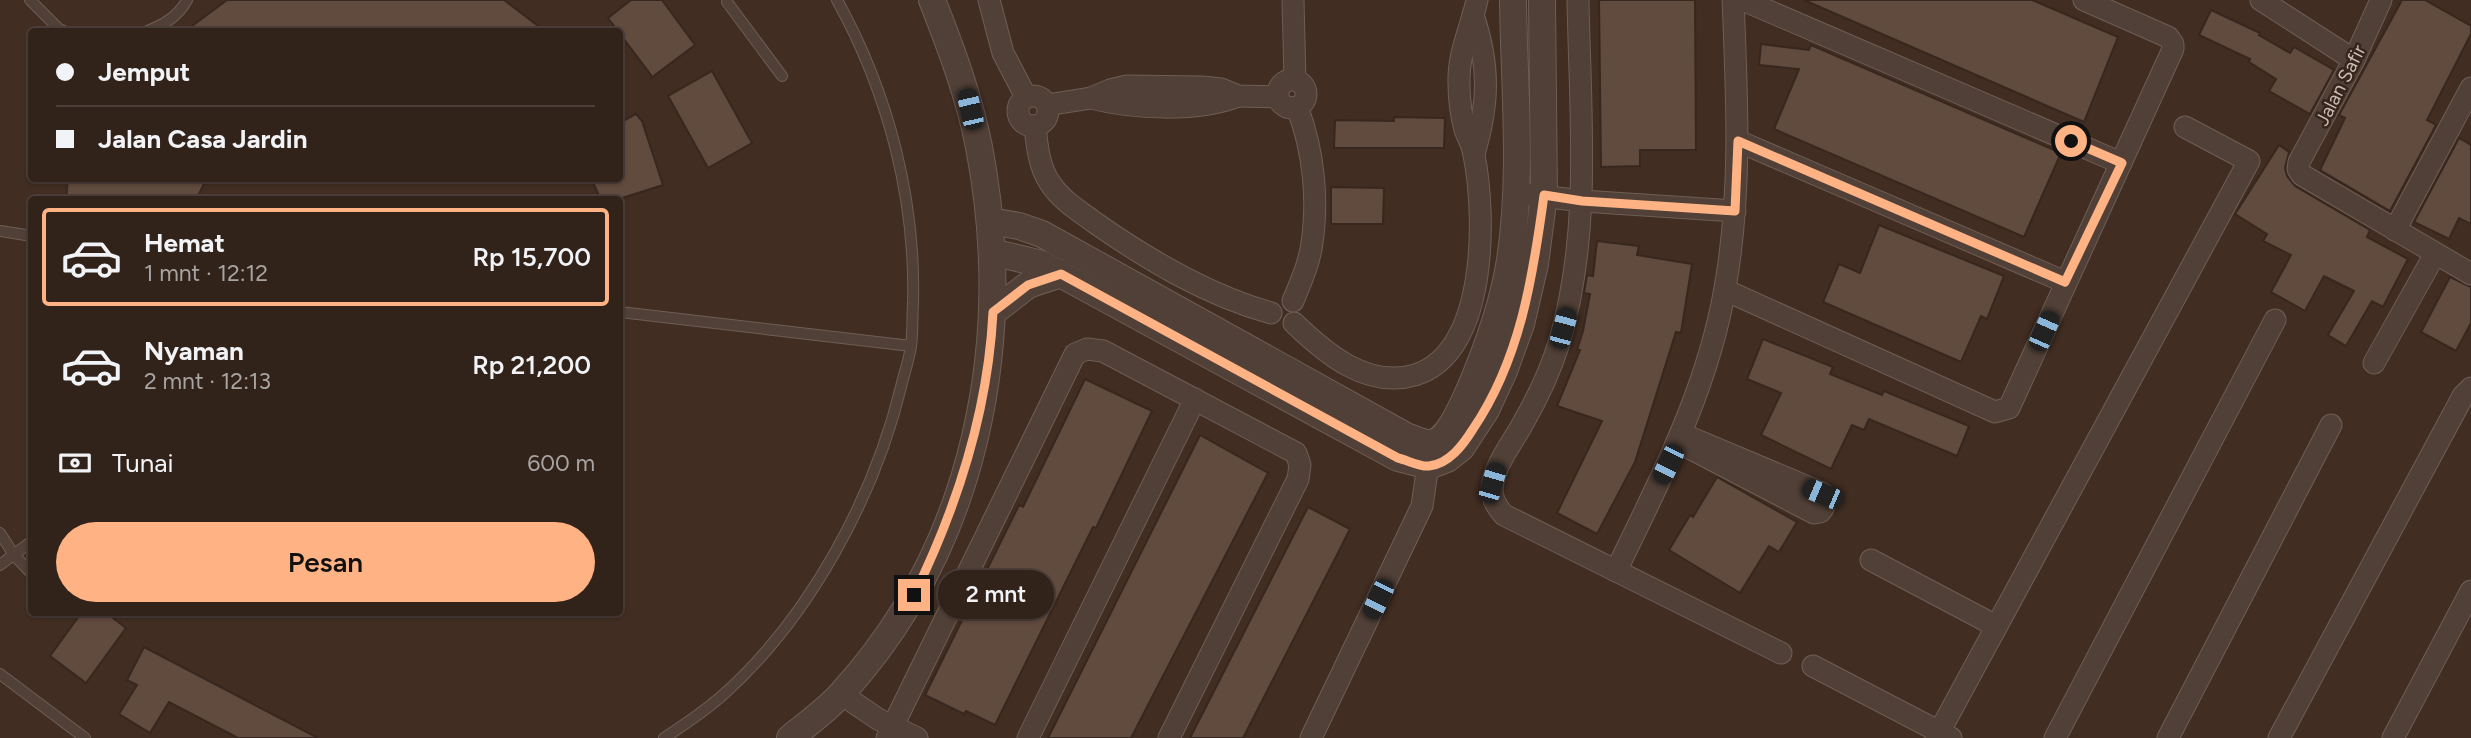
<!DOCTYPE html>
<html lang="id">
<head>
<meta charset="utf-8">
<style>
	:root { --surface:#31221a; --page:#392a23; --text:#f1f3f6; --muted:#a8a4a2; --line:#4c3f39; --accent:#ffb384 }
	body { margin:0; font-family:Figtree,sans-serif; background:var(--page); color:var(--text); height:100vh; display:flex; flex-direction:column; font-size:26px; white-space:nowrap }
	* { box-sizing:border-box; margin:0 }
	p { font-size:23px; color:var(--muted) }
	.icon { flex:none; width:38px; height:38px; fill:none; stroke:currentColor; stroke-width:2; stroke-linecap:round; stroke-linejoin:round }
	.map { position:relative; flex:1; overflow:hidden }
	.details { position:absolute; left:28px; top:196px; width:595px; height:420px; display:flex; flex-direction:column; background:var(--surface); border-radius:7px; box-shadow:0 2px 5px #0004,0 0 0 2px var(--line) }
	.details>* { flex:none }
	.guide { position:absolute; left:28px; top:28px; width:595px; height:154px; border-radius:7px; box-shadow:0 2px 5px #0004,0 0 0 2px var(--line); display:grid; align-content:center; height:154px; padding:0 28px; background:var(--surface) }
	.end { position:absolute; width:32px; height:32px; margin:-16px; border:9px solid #ffb384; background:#111; box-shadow:0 0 0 4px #111 }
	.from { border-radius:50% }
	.bubble { position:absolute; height:49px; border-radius:24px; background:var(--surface); box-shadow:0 2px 5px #0004,0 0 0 2px var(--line); font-size:23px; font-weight:600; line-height:49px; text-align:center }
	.car { position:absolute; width:21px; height:42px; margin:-21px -10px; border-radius:9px; box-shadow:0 0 5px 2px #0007; background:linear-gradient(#222 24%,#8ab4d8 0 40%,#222 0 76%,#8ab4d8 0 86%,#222 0) }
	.guide b { display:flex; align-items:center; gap:24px; height:66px; font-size:26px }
	.guide b+b { border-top:2px solid var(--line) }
	.guide i { width:18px; height:18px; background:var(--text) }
	ul { padding:12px 0 0; list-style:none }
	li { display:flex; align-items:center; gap:21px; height:98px; margin:0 14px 10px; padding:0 14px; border:4px solid transparent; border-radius:7px }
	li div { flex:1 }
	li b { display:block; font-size:26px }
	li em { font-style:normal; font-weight:600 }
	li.selected { border-color:var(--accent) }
	li>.icon { width:63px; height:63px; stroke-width:1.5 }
	.pay { display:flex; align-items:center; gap:18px; height:77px; padding:0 28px; font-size:26px }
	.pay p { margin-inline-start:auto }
	.action { display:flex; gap:14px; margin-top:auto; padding:14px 28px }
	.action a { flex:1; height:80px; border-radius:42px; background:var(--accent); color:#111; font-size:28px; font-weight:600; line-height:80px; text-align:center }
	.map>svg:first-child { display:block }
</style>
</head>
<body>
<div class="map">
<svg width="2471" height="738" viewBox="0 0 2471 738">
	<rect width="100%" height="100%" fill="#412d22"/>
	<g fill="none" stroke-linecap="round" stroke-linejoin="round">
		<!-- stream -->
		<path stroke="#674533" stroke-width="6" d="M1527 223 1530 202"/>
	</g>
	<!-- building -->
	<g fill="#614a3e" stroke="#38271e" stroke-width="2">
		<path d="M227 0H504L546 32H184Z"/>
		<path d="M631 0H662L695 45 651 78V75L608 18Z"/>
		<path d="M1599 0H1695L1696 150H1640V166L1601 167Z"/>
		<path d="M1804 0H2032L2118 37 2084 122Z"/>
		<path d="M2402 0H2425L2471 26V34L2427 120 2436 125 2390 211 2320 170 2345 118 2339 115Z"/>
		<path d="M2211 10 2260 33 2259 35 2290 53 2294 47 2334 70 2310 114 2269 91 2276 79 2249 62 2250 59 2199 35Z"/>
		<path d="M1761 44 1809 50 1811 45 2061 153 2024 237 1774 129 1799 69 1759 65Z"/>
		<path d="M712 71 752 143 708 168 668 96Z"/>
		<path d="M636 114 642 121 663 185 616 200H601L591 178H620V123Z"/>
		<path d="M1394 117 1445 118 1444 148H1334L1335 120 1394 121Z"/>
		<path d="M2459 138 2471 145V224L2459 218 2449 239 2414 222Z"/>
		<path d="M2279 145 2289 152 2285 168 2287 176 2295 186 2370 230 2367 237 2408 259 2383 307 2372 301 2346 346 2328 335 2354 291 2324 276 2305 311 2271 292 2291 255 2263 241 2267 234 2235 214Z"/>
		<path d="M68 178H207L196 200H66Z"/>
		<path d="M1331 187 1384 188 1383 224H1331Z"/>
		<path d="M1879 225 2004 276 1987 319 1981 316 1961 362 1823 302 1839 264 1860 273Z"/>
		<path d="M1597 241 1639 246 1637 255 1692 264 1681 333 1676 332 1635 462 1597 534 1557 513 1602 421 1557 406 1580 350H1577L1583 331 1590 294 1584 293 1587 275 1593 276Z"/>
		<path d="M2450 277 2471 287V323L2456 351 2421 332Z"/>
		<path d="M1763 339 1833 367 1830 374 1882 395 1884 391 1969 426 1957 456 1869 419 1864 430 1852 425 1831 469 1761 435 1781 393 1747 379Z"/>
		<path d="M1085 379 1152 411 1096 528 1093 527 995 725 966 711 964 714 925 695 1019 505 1023 507Z"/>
		<path d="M1200 435 1268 473 1131 738H1048Z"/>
		<path d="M1717 477 1797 522 1779 552 1769 546 1740 593 1669 550 1690 515 1693 517Z"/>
		<path d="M1308 507 1350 529 1339 551 1243 738H1190Z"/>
		<path d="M82 612H105L126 628 86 683 50 656Z"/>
		<path d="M144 647 318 738H238L169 702 150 733 119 714 137 685 127 680Z"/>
	</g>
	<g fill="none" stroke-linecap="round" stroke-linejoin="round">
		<!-- service casing -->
		<g stroke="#6e5e55" stroke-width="12">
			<g id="service">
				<path d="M30 0 59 29 66 32"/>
				<path d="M727 2 782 76"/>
				<path d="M145 32C163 25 178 17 187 0"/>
				<path d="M0 231 32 236"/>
				<path d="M620 312 911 346"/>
				<path d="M0 533 14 555 32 574"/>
				<path d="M0 565 32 541"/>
				<path d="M0 674 85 738"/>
				<path d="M664 738C684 725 706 710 724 694 809 618 874 498 901 387 904 374 909 360 911 346 913 333 912 318 913 304 916 199 888 92 837 0"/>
			</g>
		</g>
		<!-- minor casing -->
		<g stroke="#6e5e55" stroke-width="23">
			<g id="minor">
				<path d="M989 0 1003 53 1026 97"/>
				<path d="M1293 0 1295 80"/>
				<path d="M1578 0C1580 115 1592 232 1559 343 1550 372 1537 399 1522 425 1512 443 1497 462 1493 482 1490 496 1495 505 1504 515L1781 653"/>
				<path d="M1743 0 2121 163"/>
				<path d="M2261 0 2354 60"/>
				<path d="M2381 0 2354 60 2299 162 2298 169 2302 175 2471 274"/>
				<path d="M1473 15C1490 66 1489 103 1474 154"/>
				<circle cx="1292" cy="94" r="14"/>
				<circle cx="1033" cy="111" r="15"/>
				<path d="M1091 98C1133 109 1198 112 1238 96"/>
				<path d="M1047 105 1091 98 1110 90 1127 86 1202 87 1221 89 1238 96 1278 97"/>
				<path d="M1035 126C1037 146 1039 167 1050 183 1061 200 1078 210 1094 222 1148 260 1207 295 1271 313"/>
				<path d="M1738 141 2065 282"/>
				<path d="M1517 193 1582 201 1735 211"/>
				<path d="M2395 230 2471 88"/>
				<path d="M1725 290 1995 412 2009 408 2173 49V44L2168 37 2084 0"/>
				<path d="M1293 301C1300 284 1308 267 1311 249 1319 202 1314 151 1297 107"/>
				<path d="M1294 323C1325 353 1367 389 1415 375 1488 353 1486 215 1474 155 1473 146 1468 138 1465 130 1461 115 1459 98 1459 83 1458 53 1471 28 1477 0"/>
				<path d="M2374 363 2435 254"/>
				<path d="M1678 442 1814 513 1820 512C1826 506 1826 501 1822 493L1682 434"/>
				<path d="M1871 560 1996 626"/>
				<path d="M1616 571C1660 480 1708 389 1725 288 1742 192 1737 96 1733 0"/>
				<path d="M1813 666 1951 738"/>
				<path d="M841 694 878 719 917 738"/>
				<path d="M887 738 1075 354 1087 349 1103 351 1296 453 1300 465 1298 479 1169 738"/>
				<path d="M1028 738 1195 399"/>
				<path d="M1311 738 1422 506 1430 451"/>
				<path d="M1936 738 2249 161 2185 127"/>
				<path d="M2055 738 2275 320"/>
				<path d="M2168 738 2331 425"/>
				<path d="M2279 738 2463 396 2471 388"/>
				<path d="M2393 738 2471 591"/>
			</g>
		</g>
		<!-- tertiary casing -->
		<g stroke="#6e5e55" stroke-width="28">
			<g id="tertiary">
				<path d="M990 221 1019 226 1042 234 1408 437C1415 439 1422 443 1429 443 1447 444 1462 405 1469 391 1487 349 1503 305 1510 260 1523 174 1514 86 1513 0"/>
				<path d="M992 252 1042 264 1398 458 1429 466 1447 459 1461 448 1486 410 1504 371 1521 324 1535 264 1544 195 1542 0"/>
				<path d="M993 312 1028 285 1061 274"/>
				<path d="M790 738C807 724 827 710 842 693 977 545 1016 340 979 147 969 96 951 48 932 0"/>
			</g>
		</g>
		<!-- service -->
		<use href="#service" stroke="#514037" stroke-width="10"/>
		<!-- minor -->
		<use href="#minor" stroke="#514037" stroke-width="21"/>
		<!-- tertiary -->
		<use href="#tertiary" stroke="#514037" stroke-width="26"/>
	</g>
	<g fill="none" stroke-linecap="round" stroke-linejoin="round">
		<!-- route -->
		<path stroke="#ffb384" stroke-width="9" d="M914 595C958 505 988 412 993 312L1028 285 1061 274 1398 458C1407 460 1420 467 1429 466 1449 464 1463 445 1473 429 1520 360 1533 277 1544 195L1582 201 1735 211 1738 141 2065 282 2122 163 2071 141"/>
	</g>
	<g text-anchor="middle" stroke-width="5" stroke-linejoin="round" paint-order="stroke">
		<!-- street labels -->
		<g font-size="19" fill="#cbbcb3" stroke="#36251c">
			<text transform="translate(2340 85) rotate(-63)" y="7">Jalan Safir</text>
		</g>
	</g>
</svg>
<i class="end from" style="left:2071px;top:141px"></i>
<i class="end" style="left:914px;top:595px"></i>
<div class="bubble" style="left:938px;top:570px;width:116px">2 mnt</div>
<i class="car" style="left:970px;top:109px;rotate:347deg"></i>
<i class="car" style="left:1563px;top:328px;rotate:15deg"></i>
<i class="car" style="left:2044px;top:331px;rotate:24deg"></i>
<i class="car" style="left:1668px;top:464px;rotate:206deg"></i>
<i class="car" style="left:1492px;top:483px;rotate:16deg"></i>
<i class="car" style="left:1822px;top:494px;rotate:293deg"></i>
<i class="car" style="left:1378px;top:599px;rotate:206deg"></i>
<div class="guide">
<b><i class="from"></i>Jemput</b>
<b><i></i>Jalan Casa Jardin</b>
</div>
<section class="details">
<ul>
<li class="selected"><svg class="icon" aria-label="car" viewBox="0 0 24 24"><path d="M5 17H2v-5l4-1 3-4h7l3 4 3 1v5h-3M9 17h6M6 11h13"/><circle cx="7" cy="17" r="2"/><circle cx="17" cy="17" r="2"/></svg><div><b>Hemat</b><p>1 mnt · 12:12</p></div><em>Rp 15,700</em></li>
<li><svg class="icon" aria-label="car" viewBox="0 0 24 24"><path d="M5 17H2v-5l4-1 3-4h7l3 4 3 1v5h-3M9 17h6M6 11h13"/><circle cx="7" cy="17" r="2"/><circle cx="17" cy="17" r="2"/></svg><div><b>Nyaman</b><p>2 mnt · 12:13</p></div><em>Rp 21,200</em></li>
</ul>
<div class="pay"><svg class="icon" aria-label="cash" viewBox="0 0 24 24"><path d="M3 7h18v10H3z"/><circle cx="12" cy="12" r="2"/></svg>Tunai<p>600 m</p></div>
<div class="action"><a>Pesan</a></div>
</section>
</div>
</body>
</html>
